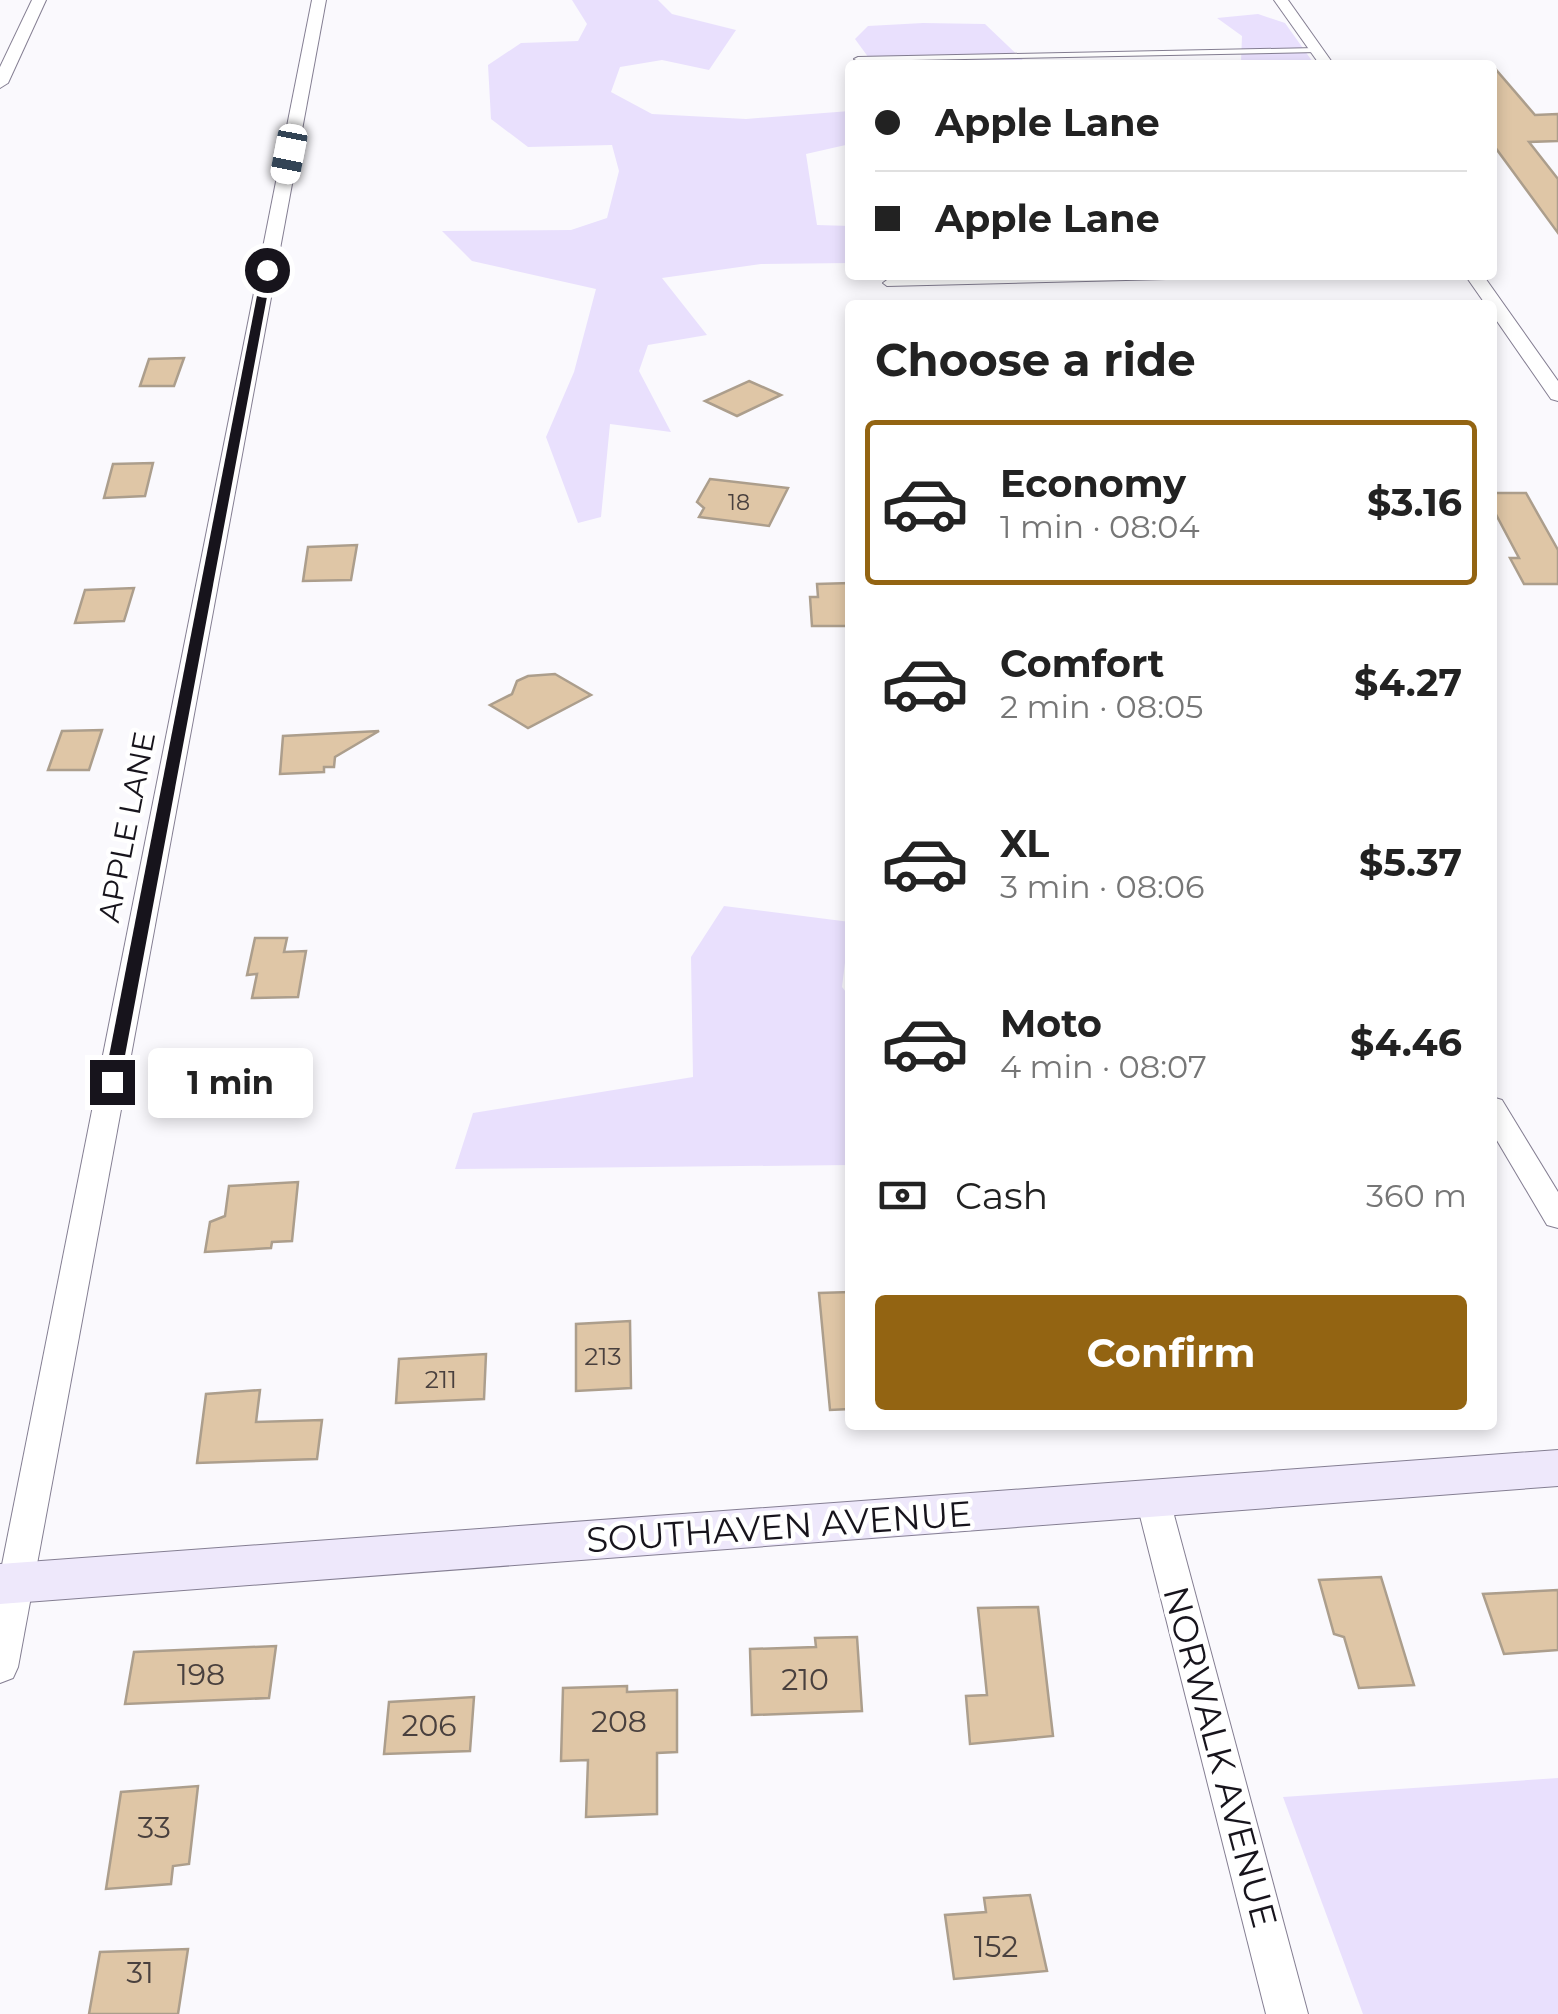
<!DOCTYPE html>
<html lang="en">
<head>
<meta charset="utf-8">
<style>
	:root { --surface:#fff; --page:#f6f6f6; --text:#222; --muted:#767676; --line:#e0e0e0; --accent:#936412 }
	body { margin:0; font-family:Montserrat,sans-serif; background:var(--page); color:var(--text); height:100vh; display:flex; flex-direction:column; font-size:38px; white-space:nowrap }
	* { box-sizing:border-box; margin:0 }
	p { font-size:32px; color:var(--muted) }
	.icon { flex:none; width:55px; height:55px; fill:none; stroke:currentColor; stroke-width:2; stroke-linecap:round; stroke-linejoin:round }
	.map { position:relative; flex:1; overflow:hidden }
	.panel { position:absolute; left:845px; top:300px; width:652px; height:1130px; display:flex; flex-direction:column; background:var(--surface); border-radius:10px; box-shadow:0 5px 15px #0003 }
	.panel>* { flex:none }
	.guide { position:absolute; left:845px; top:60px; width:652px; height:220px; border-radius:10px; box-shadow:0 5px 15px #0003; display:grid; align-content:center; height:220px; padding:0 30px; background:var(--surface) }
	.end { position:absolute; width:45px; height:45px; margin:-22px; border:12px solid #17141c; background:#fff; box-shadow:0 0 0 5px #fff }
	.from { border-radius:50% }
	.bubble { position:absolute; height:70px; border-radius:10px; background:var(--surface); box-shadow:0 5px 15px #0003; font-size:32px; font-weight:700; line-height:70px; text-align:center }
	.car { position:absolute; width:30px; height:60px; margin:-30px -15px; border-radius:12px; box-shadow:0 0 8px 2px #0007; background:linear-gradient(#fff 24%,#345 0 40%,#fff 0 76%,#345 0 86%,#fff 0) }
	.guide b { display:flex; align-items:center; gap:35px; height:95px; font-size:38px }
	.guide b+b { border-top:2px solid var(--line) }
	.guide i { width:25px; height:25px; background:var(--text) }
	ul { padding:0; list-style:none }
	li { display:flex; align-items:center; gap:30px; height:165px; margin:0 20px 15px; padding:0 10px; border:5px solid transparent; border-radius:10px }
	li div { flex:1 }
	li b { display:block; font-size:38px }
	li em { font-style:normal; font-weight:700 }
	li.active { border-color:var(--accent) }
	li>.icon { width:90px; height:90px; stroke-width:1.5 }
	h2 { padding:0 30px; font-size:45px; line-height:120px }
	.pay { display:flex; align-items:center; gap:25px; height:110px; padding:0 30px; font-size:38px }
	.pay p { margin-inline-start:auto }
	.cta { display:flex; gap:20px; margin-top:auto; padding:20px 30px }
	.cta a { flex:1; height:115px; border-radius:10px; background:var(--accent); color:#fff; font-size:40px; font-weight:700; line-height:115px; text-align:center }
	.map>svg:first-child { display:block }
</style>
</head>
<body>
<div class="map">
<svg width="1558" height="2014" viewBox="0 0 1558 2014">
	<rect width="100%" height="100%" fill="#faf9fd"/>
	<!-- green -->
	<g fill="#e9e0fd">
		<path d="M572 0H658L672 14 736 30 709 70 662 60 620 67 611 92 652 114 746 119 850 111V144L806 154 817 225 850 226V263L761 264 662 278 707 335 648 345 639 371 671 432 610 424 601 517 578 523 546 437 574 372 596 289 472 261 442 231 571 230 607 218 619 171 612 145 528 147 491 119 488 65 521 43 578 41 587 24Z"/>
		<path d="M1258 14 1285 23 1315 65H1208L1241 62 1242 36 1217 18Z"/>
		<path d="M923 23 985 24 1026 63 874 65 855 39 868 26Z"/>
		<path d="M724 906 850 922 842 987 850 997V1165L455 1169 473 1113 693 1077 691 957Z"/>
		<path d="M1558 1778V2014H1363L1283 1797Z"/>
	</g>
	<!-- building -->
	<g fill="#dfc6a6" stroke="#ac9e8c" stroke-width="2.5">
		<path d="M1492 65 1535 115 1558 114V141L1529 142 1558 179V233L1492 143Z"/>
		<path d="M184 358 174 386H140L149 359Z"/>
		<path d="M749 381 781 395 737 416 705 401Z"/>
		<path d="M153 463 145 496 104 498 113 464Z"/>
		<path d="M710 479 788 488 769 526 699 517 704 508 697 502Z"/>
		<path d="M1492 493H1526L1558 550V584H1524L1510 558H1519L1492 507Z"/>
		<path d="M357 545 351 580 303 581 308 547Z"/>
		<path d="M850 583V626H812L810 597H818L817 584Z"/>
		<path d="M134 588 124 621 75 623 85 590Z"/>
		<path d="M555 674 591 695 528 728 490 705 512 694 517 681 528 676Z"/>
		<path d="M102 730 89 770H48L62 731Z"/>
		<path d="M379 731 335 757 334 767H324V772L280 774 283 736Z"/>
		<path d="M255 938H287L284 952 306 951 298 997 252 998 257 974 247 975Z"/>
		<path d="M298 1182 292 1241 272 1242 271 1248 205 1252 210 1222 225 1216 229 1186Z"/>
		<path d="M850 1292V1409L830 1410 819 1293Z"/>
		<path d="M630 1321 631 1388 576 1391V1324Z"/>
		<path d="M486 1354 484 1399 396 1403 399 1359Z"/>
		<path d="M260 1390 256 1422 322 1420 317 1459 197 1463 206 1394Z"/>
		<path d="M1381 1577 1414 1685 1359 1688 1344 1637 1334 1634 1319 1580Z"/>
		<path d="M1558 1590V1650L1504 1654 1483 1594Z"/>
		<path d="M1038 1607 1053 1736 970 1744 966 1696 987 1695 978 1608Z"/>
		<path d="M857 1637 862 1711 752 1715 750 1649 816 1647 815 1638Z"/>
		<path d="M276 1646 269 1698 125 1704 134 1652Z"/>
		<path d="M627 1686V1692L677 1690V1752L657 1753V1814L586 1817 588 1760 561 1761 563 1688Z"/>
		<path d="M474 1697 470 1751 384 1754 389 1702Z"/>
		<path d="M198 1786 189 1864 173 1866 171 1884 106 1889 121 1792Z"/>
		<path d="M1030 1895 1047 1971 954 1979 945 1915 986 1912 984 1898Z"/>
		<path d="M188 1949 178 2014H89L100 1952Z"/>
	</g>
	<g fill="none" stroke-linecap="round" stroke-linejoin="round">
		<!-- lane casing -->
		<g stroke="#847e92" stroke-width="2">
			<g id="lane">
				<path d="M1316 48 1320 50 1319 52 858 61 854 59 858 57Z"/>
				<path d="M1100 275H1210L1206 278 887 286 883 283 887 280Z"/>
			</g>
		</g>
		<!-- street casing -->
		<g stroke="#847e92" stroke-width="2">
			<g id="street">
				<path d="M32 0H46L8 83 0 88V67Z"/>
				<path d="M312 0H326L18 1667 13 1678 0 1683V1575Z"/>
				<path d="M1274 0H1288L1334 65H1320Z"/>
				<path d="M1465 275H1483L1558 381V401L1551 399 1492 314V305H1486Z"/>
				<path d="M1492 1097 1502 1100 1558 1192V1228L1547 1225 1492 1132Z"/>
				<path d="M1153 1486 1165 1490 1170 1500 1308 2014H1266L1136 1500 1141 1490Z"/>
			</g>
		</g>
		<!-- secondary casing -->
		<g stroke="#847e92" stroke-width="2">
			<path id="secondary" d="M1558 1450V1486L0 1604V1564Z"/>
		</g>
		<!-- lane -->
		<use href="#lane" fill="#fff" fill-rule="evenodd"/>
		<!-- street -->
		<use href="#street" fill="#fff" fill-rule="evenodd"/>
		<!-- secondary -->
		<use href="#secondary" fill="#eee8fb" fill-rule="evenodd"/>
	</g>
	<!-- route -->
	<path fill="#17141c" d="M267 267 272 270 120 1082 112 1087 104 1082 262 270Z"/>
	<g text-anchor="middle" stroke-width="9" stroke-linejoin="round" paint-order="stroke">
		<!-- far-number labels -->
		<g font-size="22" fill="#49403e">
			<text x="739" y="510">18</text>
		</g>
		<!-- number labels -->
		<g font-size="25" fill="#49403e">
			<text x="603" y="1365">213</text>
			<text x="441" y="1388">211</text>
		</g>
		<!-- street labels -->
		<g font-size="30" fill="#17141c" stroke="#fff">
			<text transform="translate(127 827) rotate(-79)" y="10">APPLE LANE</text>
		</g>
		<!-- near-number labels -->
		<g font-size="30" fill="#49403e">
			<text x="201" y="1685">198</text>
			<text x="805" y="1690">210</text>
			<text x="619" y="1732">208</text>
			<text x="429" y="1736">206</text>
			<text x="154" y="1838">33</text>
			<text x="996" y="1957">152</text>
			<text x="140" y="1983">31</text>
		</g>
		<!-- near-street labels -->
		<g font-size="35" fill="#17141c" stroke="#fff">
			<text transform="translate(779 1527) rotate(-4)" y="12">SOUTHAVEN AVENUE</text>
			<text transform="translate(1220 1757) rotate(75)" y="12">NORWALK AVENUE</text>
		</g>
	</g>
</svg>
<i class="end from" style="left:267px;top:270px"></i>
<i class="end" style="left:112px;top:1082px"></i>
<div class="bubble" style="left:148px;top:1048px;width:165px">1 min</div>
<i class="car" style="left:289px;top:154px;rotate:191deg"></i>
<div class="guide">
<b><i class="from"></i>Apple Lane</b>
<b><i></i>Apple Lane</b>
</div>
<section class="panel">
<h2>Choose a ride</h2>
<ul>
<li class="active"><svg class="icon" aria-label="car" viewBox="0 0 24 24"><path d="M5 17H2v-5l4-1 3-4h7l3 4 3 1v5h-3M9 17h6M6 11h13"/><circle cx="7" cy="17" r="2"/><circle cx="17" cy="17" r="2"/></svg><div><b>Economy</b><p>1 min · 08:04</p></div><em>$3.16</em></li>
<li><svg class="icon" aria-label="car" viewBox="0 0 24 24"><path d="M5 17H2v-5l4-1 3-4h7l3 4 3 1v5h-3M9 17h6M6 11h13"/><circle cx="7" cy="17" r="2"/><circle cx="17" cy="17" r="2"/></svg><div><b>Comfort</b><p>2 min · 08:05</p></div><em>$4.27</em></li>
<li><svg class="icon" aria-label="car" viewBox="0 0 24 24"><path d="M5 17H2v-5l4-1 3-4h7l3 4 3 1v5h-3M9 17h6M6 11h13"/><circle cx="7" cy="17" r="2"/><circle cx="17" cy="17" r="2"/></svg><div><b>XL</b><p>3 min · 08:06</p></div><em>$5.37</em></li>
<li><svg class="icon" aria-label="car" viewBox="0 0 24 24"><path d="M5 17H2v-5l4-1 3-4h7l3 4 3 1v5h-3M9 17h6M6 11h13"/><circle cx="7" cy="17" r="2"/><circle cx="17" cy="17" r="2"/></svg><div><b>Moto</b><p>4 min · 08:07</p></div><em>$4.46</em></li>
</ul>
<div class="pay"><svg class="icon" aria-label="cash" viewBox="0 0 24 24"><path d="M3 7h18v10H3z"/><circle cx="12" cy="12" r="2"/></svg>Cash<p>360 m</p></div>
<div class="cta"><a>Confirm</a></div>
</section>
</div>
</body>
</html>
